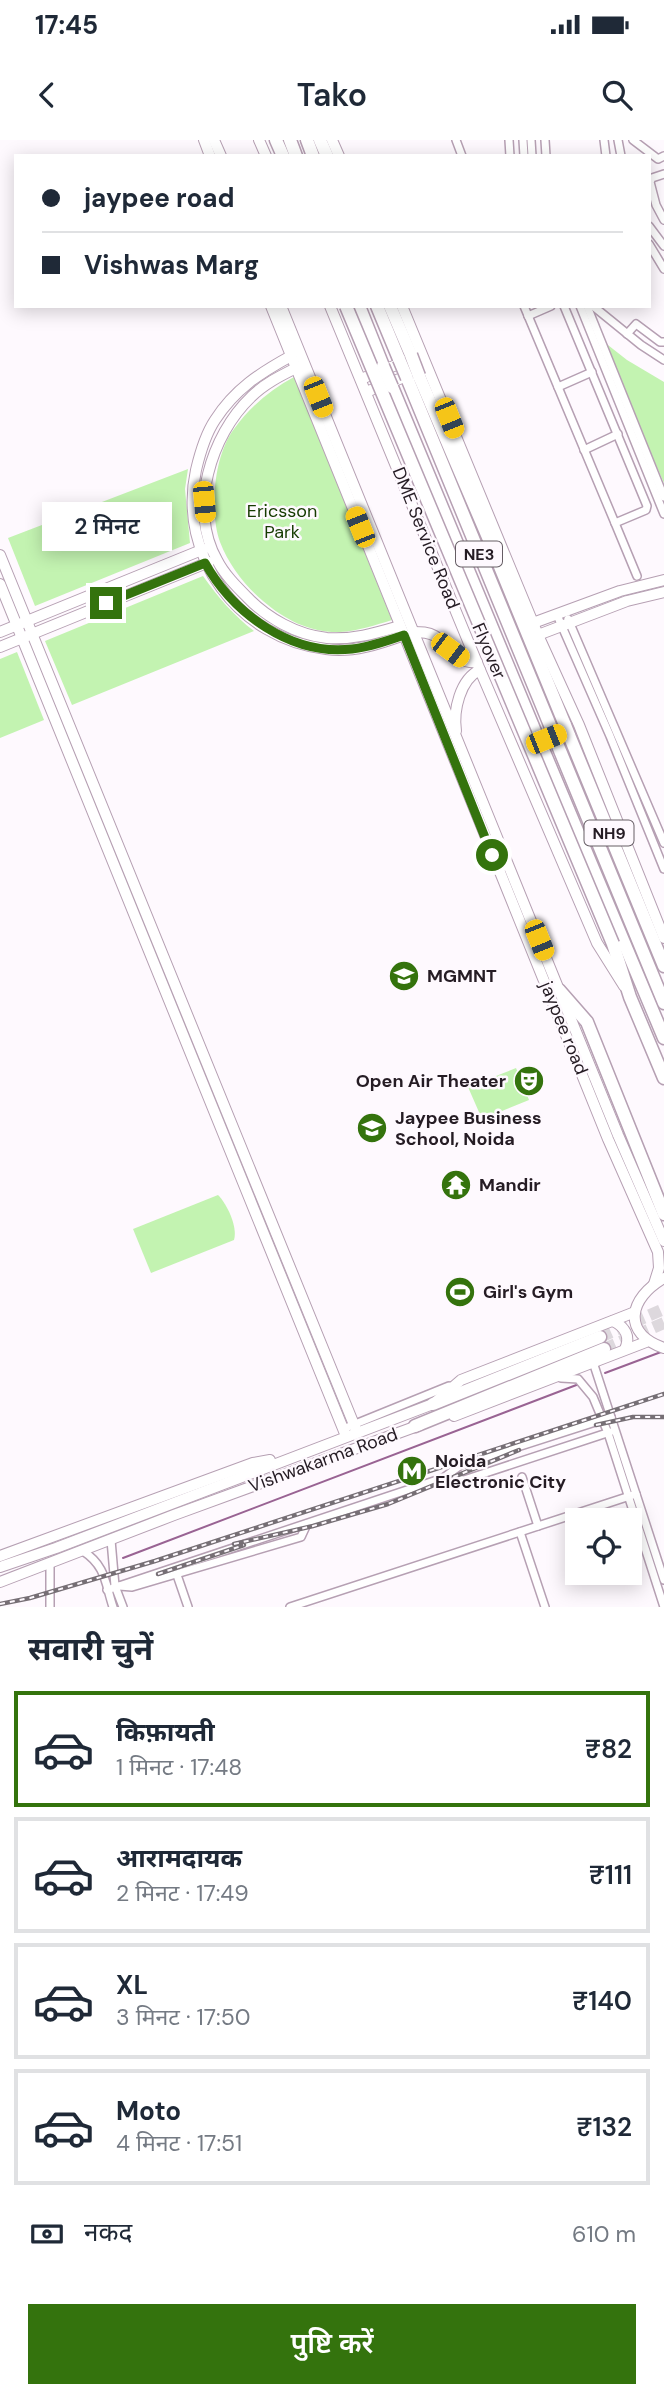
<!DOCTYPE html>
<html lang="hi">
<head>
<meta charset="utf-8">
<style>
	:root { --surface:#fff; --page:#f2f2f3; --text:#1f2937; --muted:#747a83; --line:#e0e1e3; --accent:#34730d }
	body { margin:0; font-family:"DM Sans","Noto Sans Devanagari",sans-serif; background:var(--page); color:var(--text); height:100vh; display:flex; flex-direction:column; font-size:26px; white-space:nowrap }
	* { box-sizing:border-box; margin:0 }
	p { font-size:23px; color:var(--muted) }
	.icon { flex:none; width:38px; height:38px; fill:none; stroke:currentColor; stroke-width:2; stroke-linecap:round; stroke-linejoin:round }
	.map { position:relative; height:1467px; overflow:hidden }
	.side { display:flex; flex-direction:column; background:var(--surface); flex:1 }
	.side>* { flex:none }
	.top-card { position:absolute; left:14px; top:14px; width:637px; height:154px; border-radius:0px; box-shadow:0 4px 18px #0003; display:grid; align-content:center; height:154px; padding:0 28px; background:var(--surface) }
	.controls { position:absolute; left:565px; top:1368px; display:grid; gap:14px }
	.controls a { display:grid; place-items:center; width:77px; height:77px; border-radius:0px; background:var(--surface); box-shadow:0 4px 18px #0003; font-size:35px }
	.end { position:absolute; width:32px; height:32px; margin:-16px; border:9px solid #34730d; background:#fff; box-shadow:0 0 0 4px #fff }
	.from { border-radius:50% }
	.bubble { position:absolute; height:49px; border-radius:0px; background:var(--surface); box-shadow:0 4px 18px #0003; font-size:23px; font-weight:600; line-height:49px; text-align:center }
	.car { position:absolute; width:21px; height:42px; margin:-21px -10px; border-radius:9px; box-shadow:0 0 5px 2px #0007; background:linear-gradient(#f5c518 24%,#345 0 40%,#f5c518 0 76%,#345 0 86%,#f5c518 0) }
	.top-card b { display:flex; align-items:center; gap:24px; height:66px; font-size:26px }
	.top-card b+b { border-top:2px solid var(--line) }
	.top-card i { width:18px; height:18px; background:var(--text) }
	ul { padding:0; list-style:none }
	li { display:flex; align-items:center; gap:21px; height:116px; margin:0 14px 10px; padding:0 14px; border:4px solid var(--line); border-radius:0px }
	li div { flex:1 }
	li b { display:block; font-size:26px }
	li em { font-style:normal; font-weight:600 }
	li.current { border-color:var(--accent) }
	li>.icon { width:63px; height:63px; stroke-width:1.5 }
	h2 { padding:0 28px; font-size:32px; line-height:84px }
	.pay { display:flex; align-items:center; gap:18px; height:77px; padding:0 28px; font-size:26px }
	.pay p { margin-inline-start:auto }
	.button { display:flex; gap:14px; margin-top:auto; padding:14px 28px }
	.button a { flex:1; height:80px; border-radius:0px; background:var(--accent); color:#fff; font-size:28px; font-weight:600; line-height:80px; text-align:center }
	.status { display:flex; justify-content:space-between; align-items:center; height:49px; padding:0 35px; background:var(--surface); direction:ltr }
	.status svg { height:19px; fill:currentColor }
	header { display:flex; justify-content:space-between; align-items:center; height:91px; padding:0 28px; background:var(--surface); font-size:32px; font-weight:600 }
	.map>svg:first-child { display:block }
</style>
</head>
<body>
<div class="status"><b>17:45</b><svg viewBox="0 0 49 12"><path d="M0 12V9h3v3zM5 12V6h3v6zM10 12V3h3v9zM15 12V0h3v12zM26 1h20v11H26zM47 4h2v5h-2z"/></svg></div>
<header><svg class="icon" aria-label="back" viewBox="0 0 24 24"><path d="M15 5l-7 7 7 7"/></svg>Tako<svg class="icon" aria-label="search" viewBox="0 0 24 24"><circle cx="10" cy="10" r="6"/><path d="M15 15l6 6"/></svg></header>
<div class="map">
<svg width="664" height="1467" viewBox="0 0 664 1467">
	<rect width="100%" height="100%" fill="#fef9fe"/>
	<!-- green -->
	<g fill="#c3f3b1">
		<path d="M599 198 627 220 664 242V343Z"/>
		<path d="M294 237 392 480C376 485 358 491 340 492 311 493 285 480 263 461 244 445 229 425 220 402 209 371 214 315 234 289 250 267 270 250 294 237Z"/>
		<path d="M188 329 185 349 190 403 35 466 8 398Z"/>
		<path d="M203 436C218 457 233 475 254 491L72 565 45 501Z"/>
		<path d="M17 512 44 580 0 598V519Z"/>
		<path d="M516 928 529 960 482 979 468 947Z"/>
		<path d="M218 1055C227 1064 238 1087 234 1100L151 1133 133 1089Z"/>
	</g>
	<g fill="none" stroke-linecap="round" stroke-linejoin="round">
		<!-- stream -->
		<g stroke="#996393" stroke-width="2">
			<path d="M605 1233 661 1212"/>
			<path d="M123 1418 579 1244"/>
		</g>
		<!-- highway-tunnel -->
		<g stroke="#ddd8dd" stroke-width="12" stroke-dasharray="12 6" stroke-linecap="butt">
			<path d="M600 1197 664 1169"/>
			<path d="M604 1209 664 1183"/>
		</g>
		<!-- street casing -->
		<g stroke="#b6a0b3" stroke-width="10">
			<g id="street">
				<path d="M456 0 462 16"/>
				<path d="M509 0 510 16"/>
				<path d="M523 0 524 16"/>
				<path d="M531 0 532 16"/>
				<path d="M545 0 546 16"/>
				<path d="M604 0 606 16"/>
				<path d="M618 0 621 16"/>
				<path d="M633 0 658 19 664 16"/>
				<path d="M664 34 652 38 650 42 656 65 664 80"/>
				<path d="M649 86 664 106"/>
				<path d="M649 104 664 129"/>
				<path d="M524 166 615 383"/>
				<path d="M564 166 647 366 646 370 615 383 637 436"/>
				<path d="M580 166 664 374"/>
				<path d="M587 166 664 357"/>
				<path d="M593 166 641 205 664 220"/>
				<path d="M528 176 551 166"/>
				<path d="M627 194 636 184 660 202H664"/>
				<path d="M558 247 592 232"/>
				<path d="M584 310 618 294"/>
				<path d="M557 475 610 596 664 729"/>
				<path d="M568 479 664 703"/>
				<path d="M593 1222 664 1440"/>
				<path d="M561 1238 578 1239 593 1257 608 1293 664 1467"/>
				<path d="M343 1289 449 1246"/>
				<path d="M522 1337 538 1386"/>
				<path d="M444 1338 464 1340 610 1292"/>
				<path d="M520 1392 545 1467"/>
				<path d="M111 1400 115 1446 123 1467"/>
				<path d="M83 1411C106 1426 105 1443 113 1467"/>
				<path d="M177 1435 188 1467"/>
				<path d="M119 1446 132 1447 301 1397 307 1384"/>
				<path d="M107 1450 443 1338 461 1325 611 1277"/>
				<path d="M50 1467V1423"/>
				<path d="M290 1467 636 1354"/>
			</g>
		</g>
		<!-- secondary casing -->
		<g stroke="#b6a0b3" stroke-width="12">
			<g id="secondary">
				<path d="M204 0 210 16"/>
				<path d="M214 0 221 16"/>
				<path d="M259 0 266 16"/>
				<path d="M332 0 339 16"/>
				<path d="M271 166 608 999 658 1112 659 1128 654 1144"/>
				<path d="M281 166 618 995 664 1101"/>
				<path d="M330 166 480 530 597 803 624 846"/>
				<path d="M402 166 538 495 579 585 664 798"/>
				<path d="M291 216C260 233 235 249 215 280 205 295 200 313 196 330 177 416 239 499 326 509 353 513 379 504 404 495"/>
				<path d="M296 228C280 236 264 244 251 257 211 295 188 369 217 420 224 434 236 446 247 457 267 478 297 495 327 498 353 500 376 493 400 486"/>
				<path d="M361 239 419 216"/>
				<path d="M366 252 412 234"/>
				<path d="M0 415 357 1292"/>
				<path d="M0 444 346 1296"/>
				<path d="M533 483 620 451 664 440"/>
				<path d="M0 492 204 409"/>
				<path d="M413 492C421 492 428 492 435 496 448 505 458 525 477 522"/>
				<path d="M538 495 627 461 664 452"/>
				<path d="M0 507 209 422"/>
				<path d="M456 591C453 571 460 539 480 530"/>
				<path d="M664 1138C629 1158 621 1193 664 1208"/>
				<path d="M613 1181C625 1187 631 1196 625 1209"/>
				<path d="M454 1276 646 1202"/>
				<path d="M0 1416 253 1323 270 1320"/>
				<path d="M0 1427 56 1408 433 1264 461 1240 635 1172"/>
				<path d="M0 1442 174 1375 420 1285"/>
			</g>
		</g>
		<!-- highway casing -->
		<g stroke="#b6a0b3" stroke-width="15">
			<g id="highway">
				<path d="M276 0 283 16"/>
				<path d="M290 0 296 16"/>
				<path d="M307 0 313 16"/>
				<path d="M320 0 327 16"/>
				<path d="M359 166 383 226"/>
				<path d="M377 166 399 219"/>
				<path d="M390 166 411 215"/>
				<path d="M419 236 487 395 565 585"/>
				<path d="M407 238 552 590"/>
				<path d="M392 247 537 596"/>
				<path d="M569 595 664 826"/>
				<path d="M556 601 664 863"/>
				<path d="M542 607 664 898"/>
				<path d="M613 804 630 857 664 938"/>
				<path d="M559 850 587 882 664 1074"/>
				<path d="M433 1264 600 1197"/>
				<path d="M415 1286 604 1209"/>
			</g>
		</g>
		<!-- street -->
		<use href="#street" stroke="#fff" stroke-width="7"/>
		<!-- secondary -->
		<use href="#secondary" stroke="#fff" stroke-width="10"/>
		<!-- highway -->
		<use href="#highway" stroke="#fff" stroke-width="12"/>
		<!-- rail casing -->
		<g stroke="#766f75" stroke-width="4.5">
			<g id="rail">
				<path d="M596 1285 633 1277H664"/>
				<path d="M234 1404 313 1386 388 1364 519 1310"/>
				<path d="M158 1434 244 1405"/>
				<path d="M0 1464 30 1458 155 1421 664 1254"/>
			</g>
		</g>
		<!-- rail -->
		<use href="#rail" stroke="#fef9fe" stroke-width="2" stroke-dasharray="5" stroke-linecap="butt"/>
		<!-- highway-bridge casing -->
		<g stroke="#b6a0b3" stroke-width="15" stroke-linecap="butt">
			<g id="highway-bridge">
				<path d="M346 166 613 804"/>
				<path d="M411 215 419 236"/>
				<path d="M399 219 407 238"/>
				<path d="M383 226 392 247"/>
				<path d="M565 585 569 595"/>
				<path d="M552 590 556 601"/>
				<path d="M537 596 542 607"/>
			</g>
		</g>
		<!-- highway-bridge -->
		<use href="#highway-bridge" stroke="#fff" stroke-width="12"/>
	</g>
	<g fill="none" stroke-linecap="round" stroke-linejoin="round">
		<!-- route -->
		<path stroke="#34730d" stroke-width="9" d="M106 463 205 423C234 474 291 516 352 509 370 507 387 501 404 495L492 715"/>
	</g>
	<!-- icons -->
	<defs>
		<g id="university-disc" transform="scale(1.575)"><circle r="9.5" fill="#34730d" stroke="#fef9fe"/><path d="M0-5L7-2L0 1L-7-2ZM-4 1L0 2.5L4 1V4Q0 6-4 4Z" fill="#fff"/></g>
		<g id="theatre-disc" transform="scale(1.575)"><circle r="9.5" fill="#34730d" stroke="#fef9fe"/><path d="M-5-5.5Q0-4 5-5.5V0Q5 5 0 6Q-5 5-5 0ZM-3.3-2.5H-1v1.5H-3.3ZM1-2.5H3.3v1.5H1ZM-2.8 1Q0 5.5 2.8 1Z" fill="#fff"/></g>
		<g id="temple-disc" transform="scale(1.575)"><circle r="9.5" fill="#34730d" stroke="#fef9fe"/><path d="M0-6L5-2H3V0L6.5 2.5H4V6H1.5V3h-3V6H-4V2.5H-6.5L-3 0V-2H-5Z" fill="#fff"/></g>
		<g id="stadium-disc" transform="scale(1.575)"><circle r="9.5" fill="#34730d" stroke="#fef9fe"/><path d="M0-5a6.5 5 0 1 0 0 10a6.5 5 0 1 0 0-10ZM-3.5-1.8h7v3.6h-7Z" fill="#fff"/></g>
		<g id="metro-disc" transform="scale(1.575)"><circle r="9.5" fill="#34730d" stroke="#fef9fe"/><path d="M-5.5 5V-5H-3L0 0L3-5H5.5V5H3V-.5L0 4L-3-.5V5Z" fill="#fff"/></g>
	</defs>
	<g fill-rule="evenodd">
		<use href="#university-disc" x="404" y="836"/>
		<use href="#theatre-disc" x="529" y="941"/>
		<use href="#university-disc" x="372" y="988"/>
		<use href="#temple-disc" x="456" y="1045"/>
		<use href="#stadium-disc" x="460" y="1152"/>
		<use href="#metro-disc" x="412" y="1331"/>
	</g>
	<g text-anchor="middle" stroke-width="5" stroke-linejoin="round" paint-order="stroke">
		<!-- shield labels -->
		<g fill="#fef9fe" stroke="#665e65" stroke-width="2">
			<rect x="456" y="401.5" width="46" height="25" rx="5"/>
			<rect x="584.5" y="680.5" width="49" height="25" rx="5"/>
		</g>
		<g font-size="16" font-weight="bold" fill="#251c24">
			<text x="479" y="420">NE3</text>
			<text x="609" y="699">NH9</text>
		</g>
		<!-- park labels -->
		<g font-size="18" fill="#163b01" stroke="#fef9fe">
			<text x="282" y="377">Ericsson<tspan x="282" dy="21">Park</tspan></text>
		</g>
		<!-- street labels -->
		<g font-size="18" fill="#251c24" stroke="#fef9fe">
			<text transform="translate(426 398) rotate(68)" y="6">DME Service Road</text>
			<text transform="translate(489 511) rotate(67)" y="6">Flyover</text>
			<text transform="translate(564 888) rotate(68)" y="6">jaypee road</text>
			<text transform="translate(323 1320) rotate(-20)" y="6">Vishwakarma Road</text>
		</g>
		<!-- poi labels -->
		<g font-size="18" font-weight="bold" fill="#251c24" stroke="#fef9fe" text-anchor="start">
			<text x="427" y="842">MGMNT</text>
			<text x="506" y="947" text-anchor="end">Open Air Theater</text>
			<text x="395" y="984">Jaypee Business<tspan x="395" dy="21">School, Noida</tspan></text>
			<text x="479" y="1051">Mandir</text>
			<text x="483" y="1158">Girl's Gym</text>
			<text x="435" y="1327">Noida<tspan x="435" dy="21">Electronic City</tspan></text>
		</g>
	</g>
</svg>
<div class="controls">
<a><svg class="icon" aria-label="locate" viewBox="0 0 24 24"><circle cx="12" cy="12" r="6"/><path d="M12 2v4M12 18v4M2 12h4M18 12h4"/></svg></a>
</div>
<i class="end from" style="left:492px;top:715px"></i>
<i class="end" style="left:106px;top:463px"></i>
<div class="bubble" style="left:42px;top:362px;width:130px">2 मिनट</div>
<i class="car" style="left:318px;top:257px;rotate:158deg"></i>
<i class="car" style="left:449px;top:278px;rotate:158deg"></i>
<i class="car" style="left:204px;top:362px;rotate:175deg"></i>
<i class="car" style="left:360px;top:387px;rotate:338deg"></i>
<i class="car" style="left:450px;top:510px;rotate:127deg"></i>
<i class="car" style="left:546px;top:599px;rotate:68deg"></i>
<i class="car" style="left:539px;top:800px;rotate:158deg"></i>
<div class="top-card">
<b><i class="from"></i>jaypee road</b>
<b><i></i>Vishwas Marg</b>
</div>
</div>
<section class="side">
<h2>सवारी चुनें</h2>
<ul>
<li class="current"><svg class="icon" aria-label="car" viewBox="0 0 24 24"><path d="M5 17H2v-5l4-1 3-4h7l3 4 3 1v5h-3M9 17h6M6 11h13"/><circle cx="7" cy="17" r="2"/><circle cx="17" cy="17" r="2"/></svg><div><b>किफ़ायती</b><p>1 मिनट · 17:48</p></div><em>₹82</em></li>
<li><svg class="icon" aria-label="car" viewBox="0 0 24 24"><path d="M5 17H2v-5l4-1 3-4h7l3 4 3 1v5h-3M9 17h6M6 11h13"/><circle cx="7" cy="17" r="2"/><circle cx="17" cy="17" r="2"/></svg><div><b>आरामदायक</b><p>2 मिनट · 17:49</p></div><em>₹111</em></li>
<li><svg class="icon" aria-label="car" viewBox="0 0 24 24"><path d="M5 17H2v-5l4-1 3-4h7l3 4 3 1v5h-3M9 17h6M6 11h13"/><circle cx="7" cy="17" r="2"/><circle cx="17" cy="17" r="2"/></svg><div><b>XL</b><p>3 मिनट · 17:50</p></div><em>₹140</em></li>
<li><svg class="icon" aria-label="car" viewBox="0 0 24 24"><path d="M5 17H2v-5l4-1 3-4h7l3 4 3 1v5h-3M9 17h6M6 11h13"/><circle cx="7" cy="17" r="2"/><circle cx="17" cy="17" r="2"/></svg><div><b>Moto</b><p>4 मिनट · 17:51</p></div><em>₹132</em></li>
</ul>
<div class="pay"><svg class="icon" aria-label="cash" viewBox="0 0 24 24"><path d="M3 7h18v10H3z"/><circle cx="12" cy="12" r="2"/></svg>नकद<p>610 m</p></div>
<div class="button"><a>पुष्टि करें</a></div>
</section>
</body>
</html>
